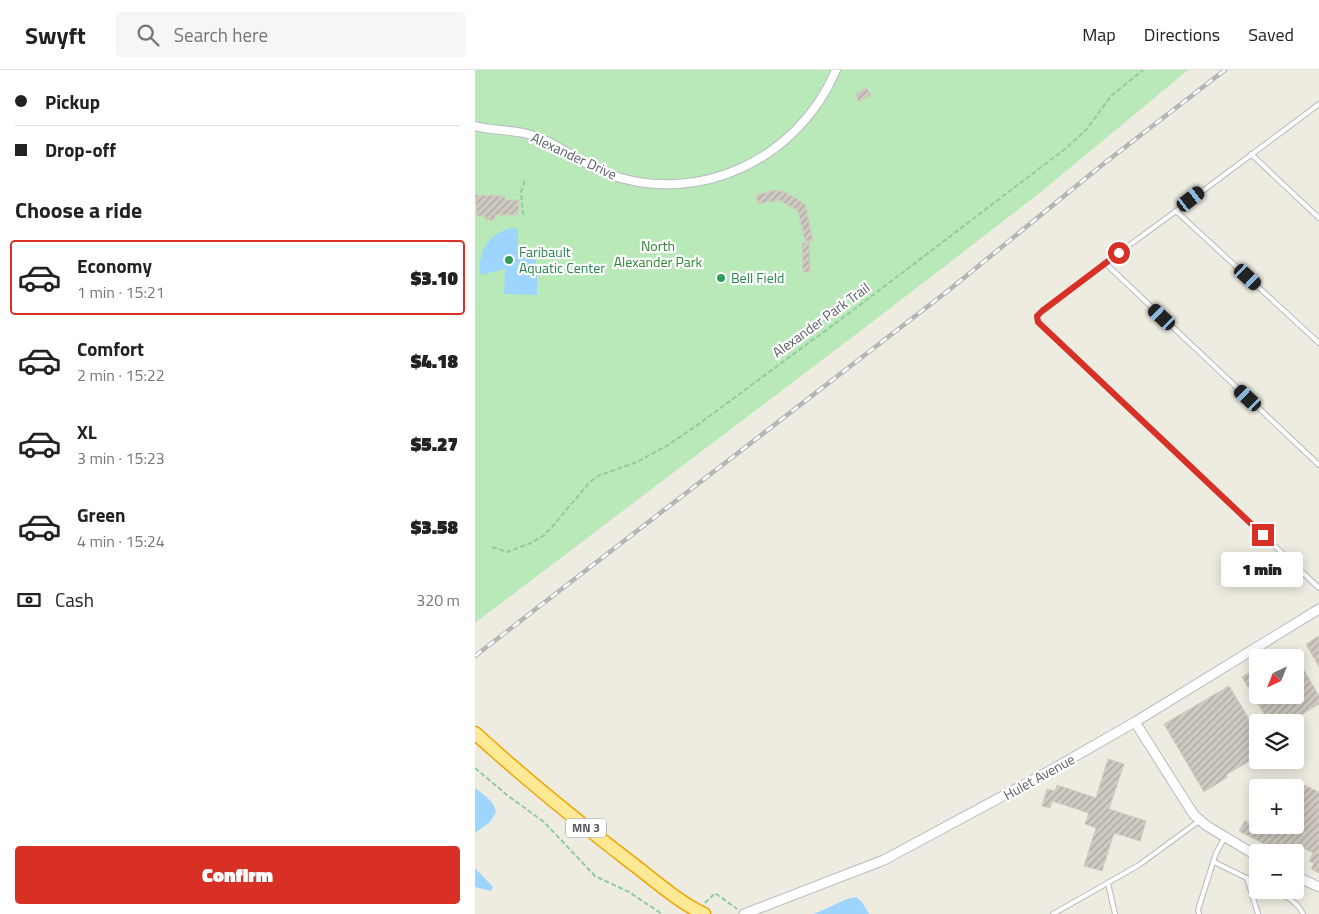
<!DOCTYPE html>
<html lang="en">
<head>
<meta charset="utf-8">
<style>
	:root { --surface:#fff; --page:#f6f6f6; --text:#222; --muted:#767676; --line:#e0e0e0; --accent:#d93025 }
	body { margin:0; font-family:"Titillium Web",sans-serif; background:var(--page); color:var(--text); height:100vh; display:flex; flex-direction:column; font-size:19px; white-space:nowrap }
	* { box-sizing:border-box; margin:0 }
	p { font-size:16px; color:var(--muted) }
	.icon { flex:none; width:28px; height:28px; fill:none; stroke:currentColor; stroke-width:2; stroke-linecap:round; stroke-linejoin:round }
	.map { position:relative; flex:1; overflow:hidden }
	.sheet { display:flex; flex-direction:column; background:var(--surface); width:475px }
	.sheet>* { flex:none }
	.top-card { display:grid; align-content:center; height:110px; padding:0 15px; background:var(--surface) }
	.needle { width:32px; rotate:223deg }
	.tools { position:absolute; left:774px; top:579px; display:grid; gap:10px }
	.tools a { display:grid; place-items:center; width:55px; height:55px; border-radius:5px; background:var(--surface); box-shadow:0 2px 12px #0003; font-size:25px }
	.end { position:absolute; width:22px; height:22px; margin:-11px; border:6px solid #d93025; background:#fff; box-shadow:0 0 0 2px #fff }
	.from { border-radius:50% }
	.bubble { position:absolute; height:35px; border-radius:5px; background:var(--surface); box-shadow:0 2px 12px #0003; font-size:16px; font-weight:800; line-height:35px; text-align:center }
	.car { position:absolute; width:15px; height:30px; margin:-15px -8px; border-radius:6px; box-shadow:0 0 4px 1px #0007; background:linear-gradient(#222 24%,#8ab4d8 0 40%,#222 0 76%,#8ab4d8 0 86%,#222 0) }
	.top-card b { display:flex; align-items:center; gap:18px; height:48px; font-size:19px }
	.top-card b+b { border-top:1px solid var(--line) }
	.top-card i { width:12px; height:12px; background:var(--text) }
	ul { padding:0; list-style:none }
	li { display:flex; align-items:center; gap:15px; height:75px; margin:0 10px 8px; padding:0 5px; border:2px solid transparent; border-radius:5px }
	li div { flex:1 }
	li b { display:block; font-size:19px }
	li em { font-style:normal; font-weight:800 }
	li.on { border-color:var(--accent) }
	li>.icon { width:45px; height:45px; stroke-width:1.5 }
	h2 { padding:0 15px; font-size:22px; line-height:60px }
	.pay { display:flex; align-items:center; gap:12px; height:55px; padding:0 15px; font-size:19px }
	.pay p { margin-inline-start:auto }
	.button { display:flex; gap:10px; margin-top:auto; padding:10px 15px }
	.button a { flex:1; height:58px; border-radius:5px; background:var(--accent); color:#fff; font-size:20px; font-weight:800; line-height:58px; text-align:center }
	header { display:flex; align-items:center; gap:30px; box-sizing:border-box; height:70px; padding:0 25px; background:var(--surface); border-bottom:1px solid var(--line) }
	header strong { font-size:24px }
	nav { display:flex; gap:28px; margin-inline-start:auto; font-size:18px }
	.search { width:350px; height:45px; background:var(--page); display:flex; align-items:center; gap:12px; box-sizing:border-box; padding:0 18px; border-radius:5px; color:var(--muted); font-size:19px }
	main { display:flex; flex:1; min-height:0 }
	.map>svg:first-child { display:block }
</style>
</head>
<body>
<header>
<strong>Swyft</strong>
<div class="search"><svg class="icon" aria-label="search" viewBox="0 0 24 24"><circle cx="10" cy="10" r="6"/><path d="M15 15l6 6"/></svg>Search here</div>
<nav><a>Map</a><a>Directions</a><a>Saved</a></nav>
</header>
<main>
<section class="sheet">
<div class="top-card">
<b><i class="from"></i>Pickup</b>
<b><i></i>Drop-off</b>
</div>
<h2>Choose a ride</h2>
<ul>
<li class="on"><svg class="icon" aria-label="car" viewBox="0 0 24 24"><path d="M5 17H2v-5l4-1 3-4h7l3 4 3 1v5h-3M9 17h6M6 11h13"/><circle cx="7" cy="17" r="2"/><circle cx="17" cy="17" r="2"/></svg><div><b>Economy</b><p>1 min · 15:21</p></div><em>$3.10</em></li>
<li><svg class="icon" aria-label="car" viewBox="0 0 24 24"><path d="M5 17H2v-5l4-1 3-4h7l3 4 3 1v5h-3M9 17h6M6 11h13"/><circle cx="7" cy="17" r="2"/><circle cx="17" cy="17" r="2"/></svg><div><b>Comfort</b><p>2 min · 15:22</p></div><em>$4.18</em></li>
<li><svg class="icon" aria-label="car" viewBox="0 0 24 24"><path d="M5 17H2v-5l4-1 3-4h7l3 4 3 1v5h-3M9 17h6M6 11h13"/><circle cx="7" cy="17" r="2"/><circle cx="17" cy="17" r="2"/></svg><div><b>XL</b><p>3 min · 15:23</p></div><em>$5.27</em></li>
<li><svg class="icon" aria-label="car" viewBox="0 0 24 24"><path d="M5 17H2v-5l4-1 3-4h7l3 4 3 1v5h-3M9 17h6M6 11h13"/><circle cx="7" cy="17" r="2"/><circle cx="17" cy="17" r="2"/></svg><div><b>Green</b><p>4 min · 15:24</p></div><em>$3.58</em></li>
</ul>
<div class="pay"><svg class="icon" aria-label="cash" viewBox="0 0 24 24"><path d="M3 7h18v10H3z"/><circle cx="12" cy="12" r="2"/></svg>Cash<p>320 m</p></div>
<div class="button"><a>Confirm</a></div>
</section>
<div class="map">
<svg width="844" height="844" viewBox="0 0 844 844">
	<defs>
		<pattern id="building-hatch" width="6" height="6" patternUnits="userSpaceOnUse" patternTransform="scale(1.25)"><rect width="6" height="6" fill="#cec9c1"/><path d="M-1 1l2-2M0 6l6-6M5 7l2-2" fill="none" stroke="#aaa6a0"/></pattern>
	</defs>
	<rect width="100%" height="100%" fill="#eeebe0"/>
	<!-- green -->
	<path fill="#b9e9b9" d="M0 0H713L566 122 409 243 0 553Z"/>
	<!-- water -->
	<g fill="#9ed5ff">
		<path d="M36 158 43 159V185H61V196L43 195 42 202 62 203V225L29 224 30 199 6 205C1 183 14 163 36 158Z"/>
		<path d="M0 718C8 725 19 730 21 742L15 752 0 763Z"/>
		<path d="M0 798 18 817 16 821 0 817Z"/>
		<path d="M381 827 387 832 394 844H339L372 829Z"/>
	</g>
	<!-- building -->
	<g fill="url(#building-hatch)" stroke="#d3ccbe">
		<path d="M391 17 396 25 384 32 380 25Z"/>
		<path d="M301 120 310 122 330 134 338 171H330L323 141 304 130 283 134 281 125Z"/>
		<path d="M0 125 30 126V130H44L43 145H20V150H10V146H2Z"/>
		<path d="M327 173H334L335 202H328Z"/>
		<path d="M844 566V597L831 574Z"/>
		<path d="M820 585 844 626V634L826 645 828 649 821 652H794L767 607 782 598V625H820Z"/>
		<path d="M754 616 781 660 774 664 782 682 773 687 776 690 751 705 753 707 729 722 689 654Z"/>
		<path d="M633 689 649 694 634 739 671 751 665 771 639 763 627 801 609 796 621 758 610 754 614 743 577 731 575 738 567 736 572 719 580 721 582 715 621 728Z"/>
		<path d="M827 714 844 722V803L836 799 839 793 834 791 838 783 822 775 819 782H805L764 761 770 751 776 754 782 741V755H820V728Z"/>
	</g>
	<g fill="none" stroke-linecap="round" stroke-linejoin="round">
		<!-- service casing -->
		<g stroke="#b8bbc1" stroke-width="6">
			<g id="service">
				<path d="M844 34 701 141 844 273"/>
				<path d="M776 84 844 148"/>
				<path d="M630 193 701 141"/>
				<path d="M844 395 630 193 562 246 563 252 844 518"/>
				<path d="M739 792 782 813"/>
				<path d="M772 808 783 844"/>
				<path d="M633 813 640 844"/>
				<path d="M798 820C810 826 822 831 828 844"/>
				<path d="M578 844 664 795 724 751"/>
				<path d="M724 844 723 840 741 783 750 767"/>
			</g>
		</g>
		<!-- minor casing -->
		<g stroke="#b8bbc1" stroke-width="10">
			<path id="minor" d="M0 56C18 61 38 59 56 65 84 73 106 95 133 104 225 137 324 88 361 0"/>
		</g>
		<!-- tertiary casing -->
		<g stroke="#b8bbc1" stroke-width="11">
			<g id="tertiary">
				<path d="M660 652 719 745 732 756 782 786"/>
				<path d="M820 806 844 817"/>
				<path d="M269 844 409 790 578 699 660 652 844 539"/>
			</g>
		</g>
		<!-- trunk casing -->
		<g stroke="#eda400" stroke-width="15">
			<path id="trunk" d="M0 663C49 708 101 750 154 791 178 809 202 831 229 844"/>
		</g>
		<!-- path -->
		<g stroke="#92caa2" stroke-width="2" stroke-dasharray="5 2.5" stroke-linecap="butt">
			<path d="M48 145 46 122 50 110"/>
			<path d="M17 477 32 482 56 473 68 466 77 457 114 413 123 406 162 392 193 375 221 356 377 241 590 79 611 60 636 26 668 0"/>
			<path d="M0 698 32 725 69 752 120 806 154 822 187 844"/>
			<path d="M230 833 240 823 262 839"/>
		</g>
		<!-- service -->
		<use href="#service" stroke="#fff" stroke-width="4"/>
		<!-- minor -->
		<use href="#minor" stroke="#fff" stroke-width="8"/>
		<!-- tertiary -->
		<use href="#tertiary" stroke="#fff" stroke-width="9"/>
		<!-- trunk -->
		<use href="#trunk" stroke="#ffe994" stroke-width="12"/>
		<!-- rail casing -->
		<g stroke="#b4b5b6" stroke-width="4.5">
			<path id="rail" d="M0 586 474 220 627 95 750 0"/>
		</g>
		<!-- rail -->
		<use href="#rail" stroke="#fff" stroke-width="2.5" stroke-dasharray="8" stroke-linecap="butt"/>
	</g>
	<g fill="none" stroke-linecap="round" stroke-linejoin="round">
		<!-- route -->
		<path stroke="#d93025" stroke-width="6" d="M644 183 567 241 562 246 563 252 788 465"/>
	</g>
	<!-- markers -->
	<g fill="#2e9e5b" stroke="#fff" stroke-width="2">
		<circle cx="34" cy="190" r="5"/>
		<circle cx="246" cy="208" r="5"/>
	</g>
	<g text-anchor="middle" stroke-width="4.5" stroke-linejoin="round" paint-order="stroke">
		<!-- shield labels -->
		<rect fill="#fff" stroke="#8b8e92" stroke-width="1" x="91" y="748.5" width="40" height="19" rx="4"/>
		<g font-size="12" font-weight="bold" fill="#595d63">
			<text x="111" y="762">MN 3</text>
		</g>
		<!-- street labels -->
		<g font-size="14" fill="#595d63" stroke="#fff">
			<text transform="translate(99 86) rotate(25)" y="5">Alexander Drive</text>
			<text transform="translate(346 250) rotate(-36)" y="5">Alexander Park Trail</text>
			<text transform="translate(564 707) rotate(-29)" y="5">Hulet Avenue</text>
		</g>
		<!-- park labels -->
		<g font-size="14" fill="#2c8730" stroke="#fff">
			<text x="183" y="181">North<tspan x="183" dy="16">Alexander Park</tspan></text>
		</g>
		<!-- leisure labels -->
		<g font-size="14" fill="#27864d" stroke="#fff" text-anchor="start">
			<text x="44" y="187">Faribault<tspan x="44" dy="16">Aquatic Center</tspan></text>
			<text x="256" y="213">Bell Field</text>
		</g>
	</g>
</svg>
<div class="tools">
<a><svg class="needle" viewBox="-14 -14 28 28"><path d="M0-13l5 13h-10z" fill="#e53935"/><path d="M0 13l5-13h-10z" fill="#767676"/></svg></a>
<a><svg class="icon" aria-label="layers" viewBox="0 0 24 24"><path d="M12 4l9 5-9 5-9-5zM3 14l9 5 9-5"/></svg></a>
<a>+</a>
<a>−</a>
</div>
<i class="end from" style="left:644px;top:183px"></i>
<i class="end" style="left:788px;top:465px"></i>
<div class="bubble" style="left:746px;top:482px;width:82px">1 min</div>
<i class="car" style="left:716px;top:129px;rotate:52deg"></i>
<i class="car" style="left:773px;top:207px;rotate:133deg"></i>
<i class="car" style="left:687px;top:247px;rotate:313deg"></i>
<i class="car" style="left:773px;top:328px;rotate:313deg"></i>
</div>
</main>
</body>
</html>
